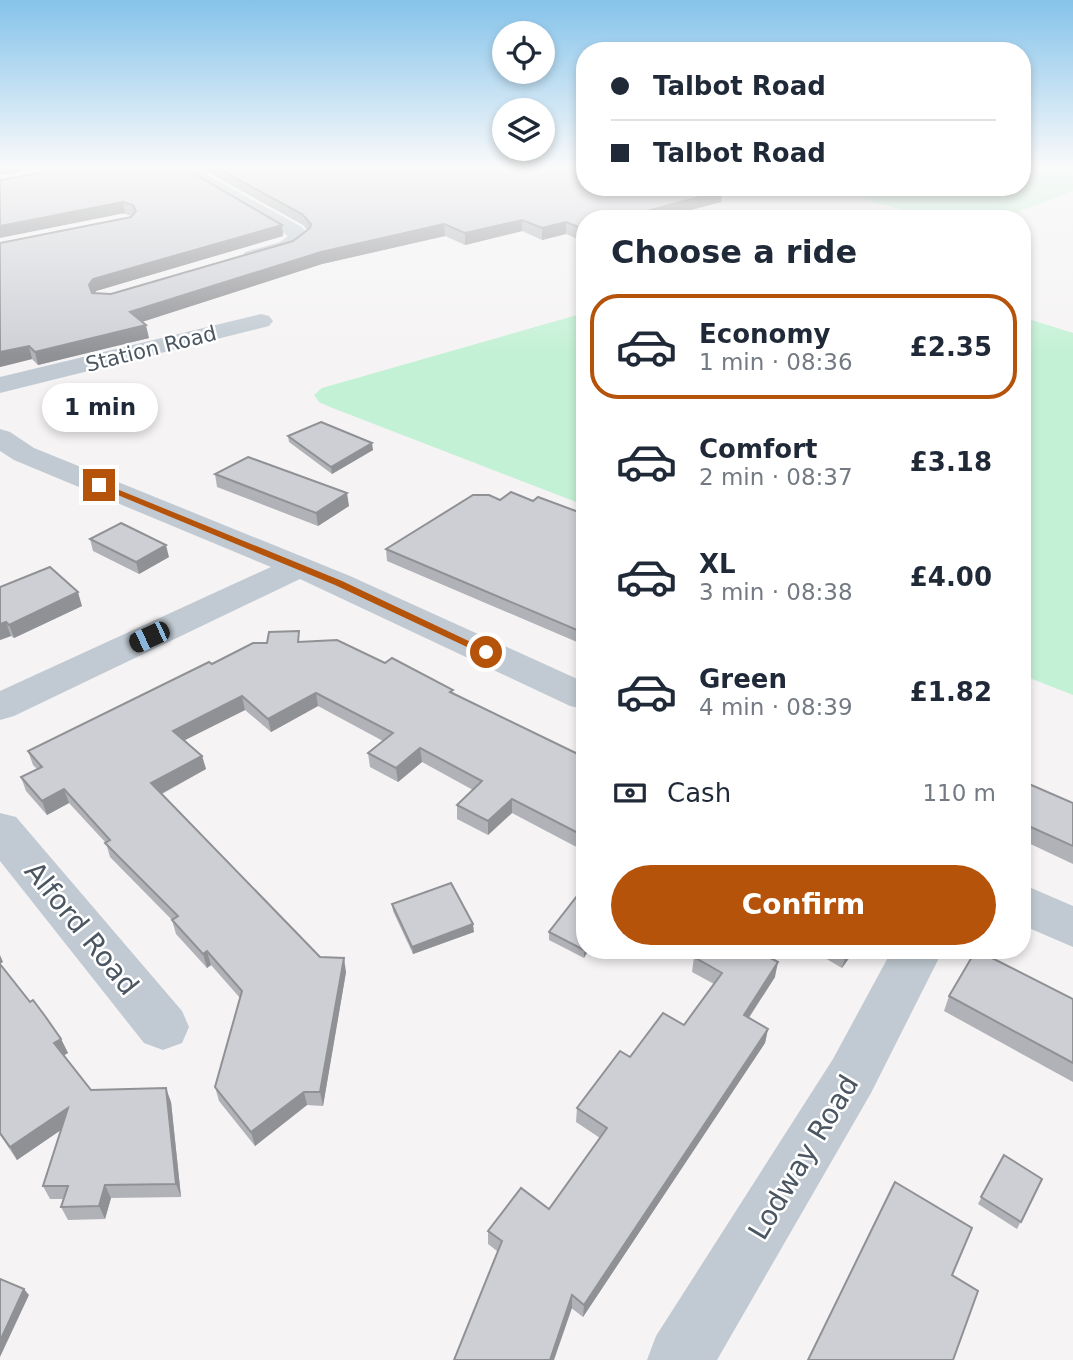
<!DOCTYPE html>
<html lang="en">
<head>
<meta charset="utf-8">
<style>
	:root { --surface:#fff; --page:#f6f6f7; --text:#1f2937; --muted:#747a83; --line:#e0e1e3; --accent:#b45309 }
	body { margin:0; font-family:"DejaVu Sans",sans-serif; background:var(--page); color:var(--text); height:100vh; display:flex; flex-direction:column; font-size:26px; white-space:nowrap }
	* { box-sizing:border-box; margin:0 }
	p { font-size:23px; color:var(--muted) }
	.icon { flex:none; width:38px; height:38px; fill:none; stroke:currentColor; stroke-width:2; stroke-linecap:round; stroke-linejoin:round }
	.map { position:relative; flex:1; overflow:hidden }
	.side { position:absolute; left:576px; top:210px; width:455px; height:749px; display:flex; flex-direction:column; background:var(--surface); border-radius:28px; box-shadow:0 4px 10px #0003 }
	.side>* { flex:none }
	.banner { position:absolute; left:576px; top:42px; width:455px; height:154px; border-radius:28px; box-shadow:0 4px 10px #0003; display:grid; align-content:center; height:154px; padding:0 35px; background:var(--surface) }
	.tools { position:absolute; left:492px; top:21px; display:grid; gap:14px }
	.tools a { display:grid; place-items:center; width:63px; height:63px; border-radius:50%; background:var(--surface); box-shadow:0 4px 10px #0003; font-size:35px }
	.end { position:absolute; width:32px; height:32px; margin:-16px; border:9px solid #b45309; background:#fff; box-shadow:0 0 0 4px #fff }
	.from { border-radius:50% }
	.bubble { position:absolute; height:49px; border-radius:24px; background:var(--surface); box-shadow:0 4px 10px #0003; font-size:23px; font-weight:800; line-height:49px; text-align:center }
	.car { position:absolute; width:21px; height:42px; margin:-21px -10px; border-radius:9px; box-shadow:0 0 5px 2px #0007; background:linear-gradient(#222 24%,#8ab4d8 0 40%,#222 0 76%,#8ab4d8 0 86%,#222 0) }
	.banner b { display:flex; align-items:center; gap:24px; height:66px; font-size:26px }
	.banner b+b { border-top:2px solid var(--line) }
	.banner i { width:18px; height:18px; background:var(--text) }
	ul { padding:0; list-style:none }
	li { display:flex; align-items:center; gap:21px; height:105px; margin:0 14px 10px; padding:0 21px; border:4px solid transparent; border-radius:28px }
	li div { flex:1 }
	li b { display:block; font-size:26px }
	li em { font-style:normal; font-weight:800 }
	li.on { border-color:var(--accent) }
	li>.icon { width:63px; height:63px; stroke-width:1.5 }
	h2 { padding:0 35px; font-size:32px; line-height:84px }
	.pay { display:flex; align-items:center; gap:18px; height:77px; padding:0 35px; font-size:26px }
	.pay p { margin-inline-start:auto }
	.button { display:flex; gap:14px; margin-top:auto; padding:14px 35px }
	.button a { flex:1; height:80px; border-radius:42px; background:var(--accent); color:#fff; font-size:28px; font-weight:800; line-height:80px; text-align:center }
	.map>svg:first-child { display:block }
</style>
</head>
<body>
<div class="map">
<svg width="1073" height="1360" viewBox="0 0 1073 1360">
	<rect width="100%" height="100%" fill="#f5f3f3"/>
	<!-- green -->
	<g fill="#c3f1d5">
		<path d="M1022 166H1073V191L1000 219H932L855 196 872 187H1022Z"/>
		<path d="M584 313V505L330 407 319 402 314 395 322 388Z"/>
		<path d="M1022 317 1073 333V695L1022 675Z"/>
	</g>
	<g fill="none" stroke-linecap="round" stroke-linejoin="round">
		<!-- minor -->
		<g fill="#c1cad2" fill-rule="evenodd">
			<path d="M170 166H191L302 227 310 237C298 252 263 265 245 260L242 256 245 252 280 242 288 236Z"/>
			<path d="M261 314 269 316 273 321 269 326 0 393V377Z"/>
			<path d="M0 429 10 432 34 448 350 576 584 682V709L570 706 300 579 14 716 0 720V691L271 567 14 460 0 451Z"/>
			<path d="M0 813 16 817 182 1011 189 1027 182 1043 163 1050 144 1043 0 861Z"/>
			<path d="M1022 884 1073 906V947L1022 925Z"/>
			<path d="M892 950H943L871 1093 717 1360H647L656 1336 833 1059Z"/>
		</g>
	</g>
	<!-- wall -->
	<g fill="#b0b2b7">
		<path d="M196 166H584L722 191 721 202 584 219V238L580 240 566 234 542 240 522 231 465 245 445 236 322 264 142 322 149 338 38 365 32 359 0 367V243L131 217 132 216 0 180 282 225 283 236 96 291 95 293 111 294 293 241 307 230 303 225Z"/>
		<path d="M288 436 373 450 332 474 289 442Z"/>
		<path d="M215 474 349 506 318 526 217 487Z"/>
		<path d="M500 500 533 501 584 514V645L387 561 386 549Z"/>
		<path d="M90 539 169 557 139 574 93 551Z"/>
		<path d="M0 587 82 606 14 638 11 636 0 640Z"/>
		<path d="M301 642 385 663 453 693 584 757V851L512 813 488 835 457 819V805L473 790 422 762 398 782 370 767 368 753 383 741 318 706 271 732 245 710 185 740 202 756 206 769 162 794 320 957 346 972 323 1106 307 1105 255 1146 219 1101 215 1087 240 998 211 965 207 968 176 934 172 920 110 857 106 843 69 803 47 815 26 791 21 777 37 769 33 765 28 751 212 664Z"/>
		<path d="M1022 781 1073 803V864L1022 840Z"/>
		<path d="M392 904 474 932 413 954 393 911Z"/>
		<path d="M549 932 584 950V958L549 940Z"/>
		<path d="M811 950H855L842 968Z"/>
		<path d="M694 957 775 977 749 1018 768 1029 765 1043 583 1317 488 1244V1231L549 1209 600 1138 576 1122 577 1108 630 1057 684 1025 714 984 692 972Z"/>
		<path d="M0 964 61 1039 68 1053 64 1055 91 1090 171 1102 181 1197 111 1198 105 1219 68 1220 61 1207 64 1199H50L43 1186 61 1130 17 1160 0 1135Z"/>
		<path d="M949 996 1073 999V1082L944 1011Z"/>
		<path d="M1004 1155 1042 1179 1017 1229 978 1204Z"/>
	</g>
	<!-- shaded-wall -->
	<g fill="#909195">
		<path d="M0 166H54L0 175Z"/>
		<path d="M722 191 721 202 658 219H617Z"/>
		<path d="M123 202 125 213 0 238V226Z"/>
		<path d="M522 220V231L465 245V233Z"/>
		<path d="M566 222V234L542 240V228Z"/>
		<path d="M444 224 445 236 322 264 132 325 130 312 321 252Z"/>
		<path d="M282 225 283 236 96 291 92 298 89 285 93 279Z"/>
		<path d="M584 227V238L580 240 581 228Z"/>
		<path d="M146 325 149 338 38 365 35 352Z"/>
		<path d="M29 346 32 359 0 367V352Z"/>
		<path d="M372 443 373 450 332 474 331 467Z"/>
		<path d="M347 493 349 506 318 526 316 513Z"/>
		<path d="M166 545 169 557 139 574 136 562Z"/>
		<path d="M78 592 82 606 14 638 9 625Z"/>
		<path d="M6 622 11 636 0 640V624Z"/>
		<path d="M316 693 318 706 271 732 268 719Z"/>
		<path d="M242 696 245 710 177 744 173 731Z"/>
		<path d="M420 748 422 762 398 782 396 768Z"/>
		<path d="M202 756 206 769 155 797 151 783Z"/>
		<path d="M64 789 69 803 47 815 42 801Z"/>
		<path d="M512 799V813L488 835V821Z"/>
		<path d="M473 924 474 932 413 954 412 947Z"/>
		<path d="M584 950H589L584 958Z"/>
		<path d="M849 950H855L842 968 846 954Z"/>
		<path d="M207 951 211 965 207 968 203 954Z"/>
		<path d="M0 955 3 962 0 964Z"/>
		<path d="M344 958 346 972 323 1106 320 1092Z"/>
		<path d="M778 962 775 977 741 1029 744 1015Z"/>
		<path d="M768 1029 765 1043 583 1317 584 1305Z"/>
		<path d="M61 1039 68 1053 61 1057 54 1043Z"/>
		<path d="M166 1088 171 1102 181 1197 176 1184Z"/>
		<path d="M304 1092 307 1105 255 1146 251 1132Z"/>
		<path d="M68 1108 74 1121 17 1160 10 1147Z"/>
		<path d="M105 1185 111 1198 105 1219 99 1206Z"/>
		<path d="M24 1289 29 1295 0 1357V1341Z"/>
		<path d="M572 1295V1308L554 1360H550Z"/>
	</g>
	<!-- building -->
	<g fill="#cdcfd5" stroke="#909195" stroke-width="2">
		<path d="M82 166H181L282 225 93 279 89 285 92 293 111 294 293 241 310 228 311 224 302 214 213 166H584V187H710L722 191 617 219H584V227L581 228 566 222 542 228 522 220 465 233 444 224 321 252 130 312 146 325 35 352 29 346 0 352V243L131 217 136 211 133 205 123 202 0 226V180Z"/>
		<path d="M321 422 372 443 331 467 288 436Z"/>
		<path d="M248 457 347 493 316 513 215 474Z"/>
		<path d="M511 492 533 501 538 497 584 514V633L386 549 473 495H489L500 500Z"/>
		<path d="M121 523 166 545 136 562 90 539Z"/>
		<path d="M50 567 78 592 9 625 6 622 0 624V587Z"/>
		<path d="M299 631 298 642 337 640 385 663 392 658 453 690 450 692 584 757V836L512 799 488 821 457 805 482 781 420 748 396 768 368 753 393 733 316 693 268 719 242 696 173 731 202 756 151 783 320 957 344 958 320 1092H304L251 1132 215 1087 242 991 207 951 203 954 172 920 178 916 105 843 110 840 64 789 42 801 21 777 42 767 28 751 209 662 212 664 253 643H267L269 632Z"/>
		<path d="M1022 781 1073 803V846L1022 823Z"/>
		<path d="M451 883 473 924 412 947 392 904Z"/>
		<path d="M577 896 584 900V950L549 932Z"/>
		<path d="M700 950H755L778 962 744 1015 768 1029 584 1305 572 1295 550 1360H454L502 1241 488 1231 521 1188 549 1209 607 1128 577 1108 620 1051 630 1057 663 1013 684 1025 722 973 694 957Z"/>
		<path d="M839 950H849L846 954Z"/>
		<path d="M976 950 1073 999V1063L949 996Z"/>
		<path d="M0 964 30 1002 33 1000 45 1016 61 1039 54 1043 91 1090 166 1088 176 1184 105 1185 99 1206 61 1207 68 1186H43L68 1108 10 1147 0 1133Z"/>
		<path d="M1004 1155 1042 1179 1021 1222 981 1197Z"/>
		<path d="M895 1182 972 1228 952 1275 978 1291 953 1360H808Z"/>
		<path d="M0 1279 24 1289 0 1341Z"/>
	</g>
	<!-- sky -->
	<linearGradient id="sky" x2="0" y2="1"><stop stop-color="#85c3ea"/><stop offset="0.47" stop-color="#fafafa"/><stop offset="1" stop-color="#fafafa" stop-opacity="0"/></linearGradient>
	<rect width="1073" height="356" fill="url(#sky)"/>
	<!-- route -->
	<path fill="#b45309" d="M96 483H102L342 581 492 652 482 654 335 585 96 486Z"/>
	<g text-anchor="middle" stroke-width="5" stroke-linejoin="round" paint-order="stroke">
		<!-- far-street labels -->
		<g font-size="21" fill="#4a5661" stroke="#fff">
			<text transform="translate(151 349) rotate(-14)" y="7">Station Road</text>
		</g>
		<!-- near-street labels -->
		<g font-size="28" fill="#4a5661" stroke="#fff">
			<text transform="translate(82 928) rotate(51)" y="10">Alford Road</text>
			<text transform="translate(803 1157) rotate(-59)" y="10">Lodway Road</text>
		</g>
	</g>
</svg>
<div class="tools">
<a><svg class="icon" aria-label="locate" viewBox="0 0 24 24"><circle cx="12" cy="12" r="6"/><path d="M12 2v4M12 18v4M2 12h4M18 12h4"/></svg></a>
<a><svg class="icon" aria-label="layers" viewBox="0 0 24 24"><path d="M12 4l9 5-9 5-9-5zM3 14l9 5 9-5"/></svg></a>
</div>
<i class="end from" style="left:486px;top:652px"></i>
<i class="end" style="left:99px;top:485px"></i>
<div class="bubble" style="left:42px;top:383px;width:116px">1 min</div>
<i class="car" style="left:149px;top:637px;rotate:245deg"></i>
<div class="banner">
<b><i class="from"></i>Talbot Road</b>
<b><i></i>Talbot Road</b>
</div>
<section class="side">
<h2>Choose a ride</h2>
<ul>
<li class="on"><svg class="icon" aria-label="car" viewBox="0 0 24 24"><path d="M5 17H2v-5l4-1 3-4h7l3 4 3 1v5h-3M9 17h6M6 11h13"/><circle cx="7" cy="17" r="2"/><circle cx="17" cy="17" r="2"/></svg><div><b>Economy</b><p>1 min · 08:36</p></div><em>£2.35</em></li>
<li><svg class="icon" aria-label="car" viewBox="0 0 24 24"><path d="M5 17H2v-5l4-1 3-4h7l3 4 3 1v5h-3M9 17h6M6 11h13"/><circle cx="7" cy="17" r="2"/><circle cx="17" cy="17" r="2"/></svg><div><b>Comfort</b><p>2 min · 08:37</p></div><em>£3.18</em></li>
<li><svg class="icon" aria-label="car" viewBox="0 0 24 24"><path d="M5 17H2v-5l4-1 3-4h7l3 4 3 1v5h-3M9 17h6M6 11h13"/><circle cx="7" cy="17" r="2"/><circle cx="17" cy="17" r="2"/></svg><div><b>XL</b><p>3 min · 08:38</p></div><em>£4.00</em></li>
<li><svg class="icon" aria-label="car" viewBox="0 0 24 24"><path d="M5 17H2v-5l4-1 3-4h7l3 4 3 1v5h-3M9 17h6M6 11h13"/><circle cx="7" cy="17" r="2"/><circle cx="17" cy="17" r="2"/></svg><div><b>Green</b><p>4 min · 08:39</p></div><em>£1.82</em></li>
</ul>
<div class="pay"><svg class="icon" aria-label="cash" viewBox="0 0 24 24"><path d="M3 7h18v10H3z"/><circle cx="12" cy="12" r="2"/></svg>Cash<p>110 m</p></div>
<div class="button"><a>Confirm</a></div>
</section>
</div>
</body>
</html>
